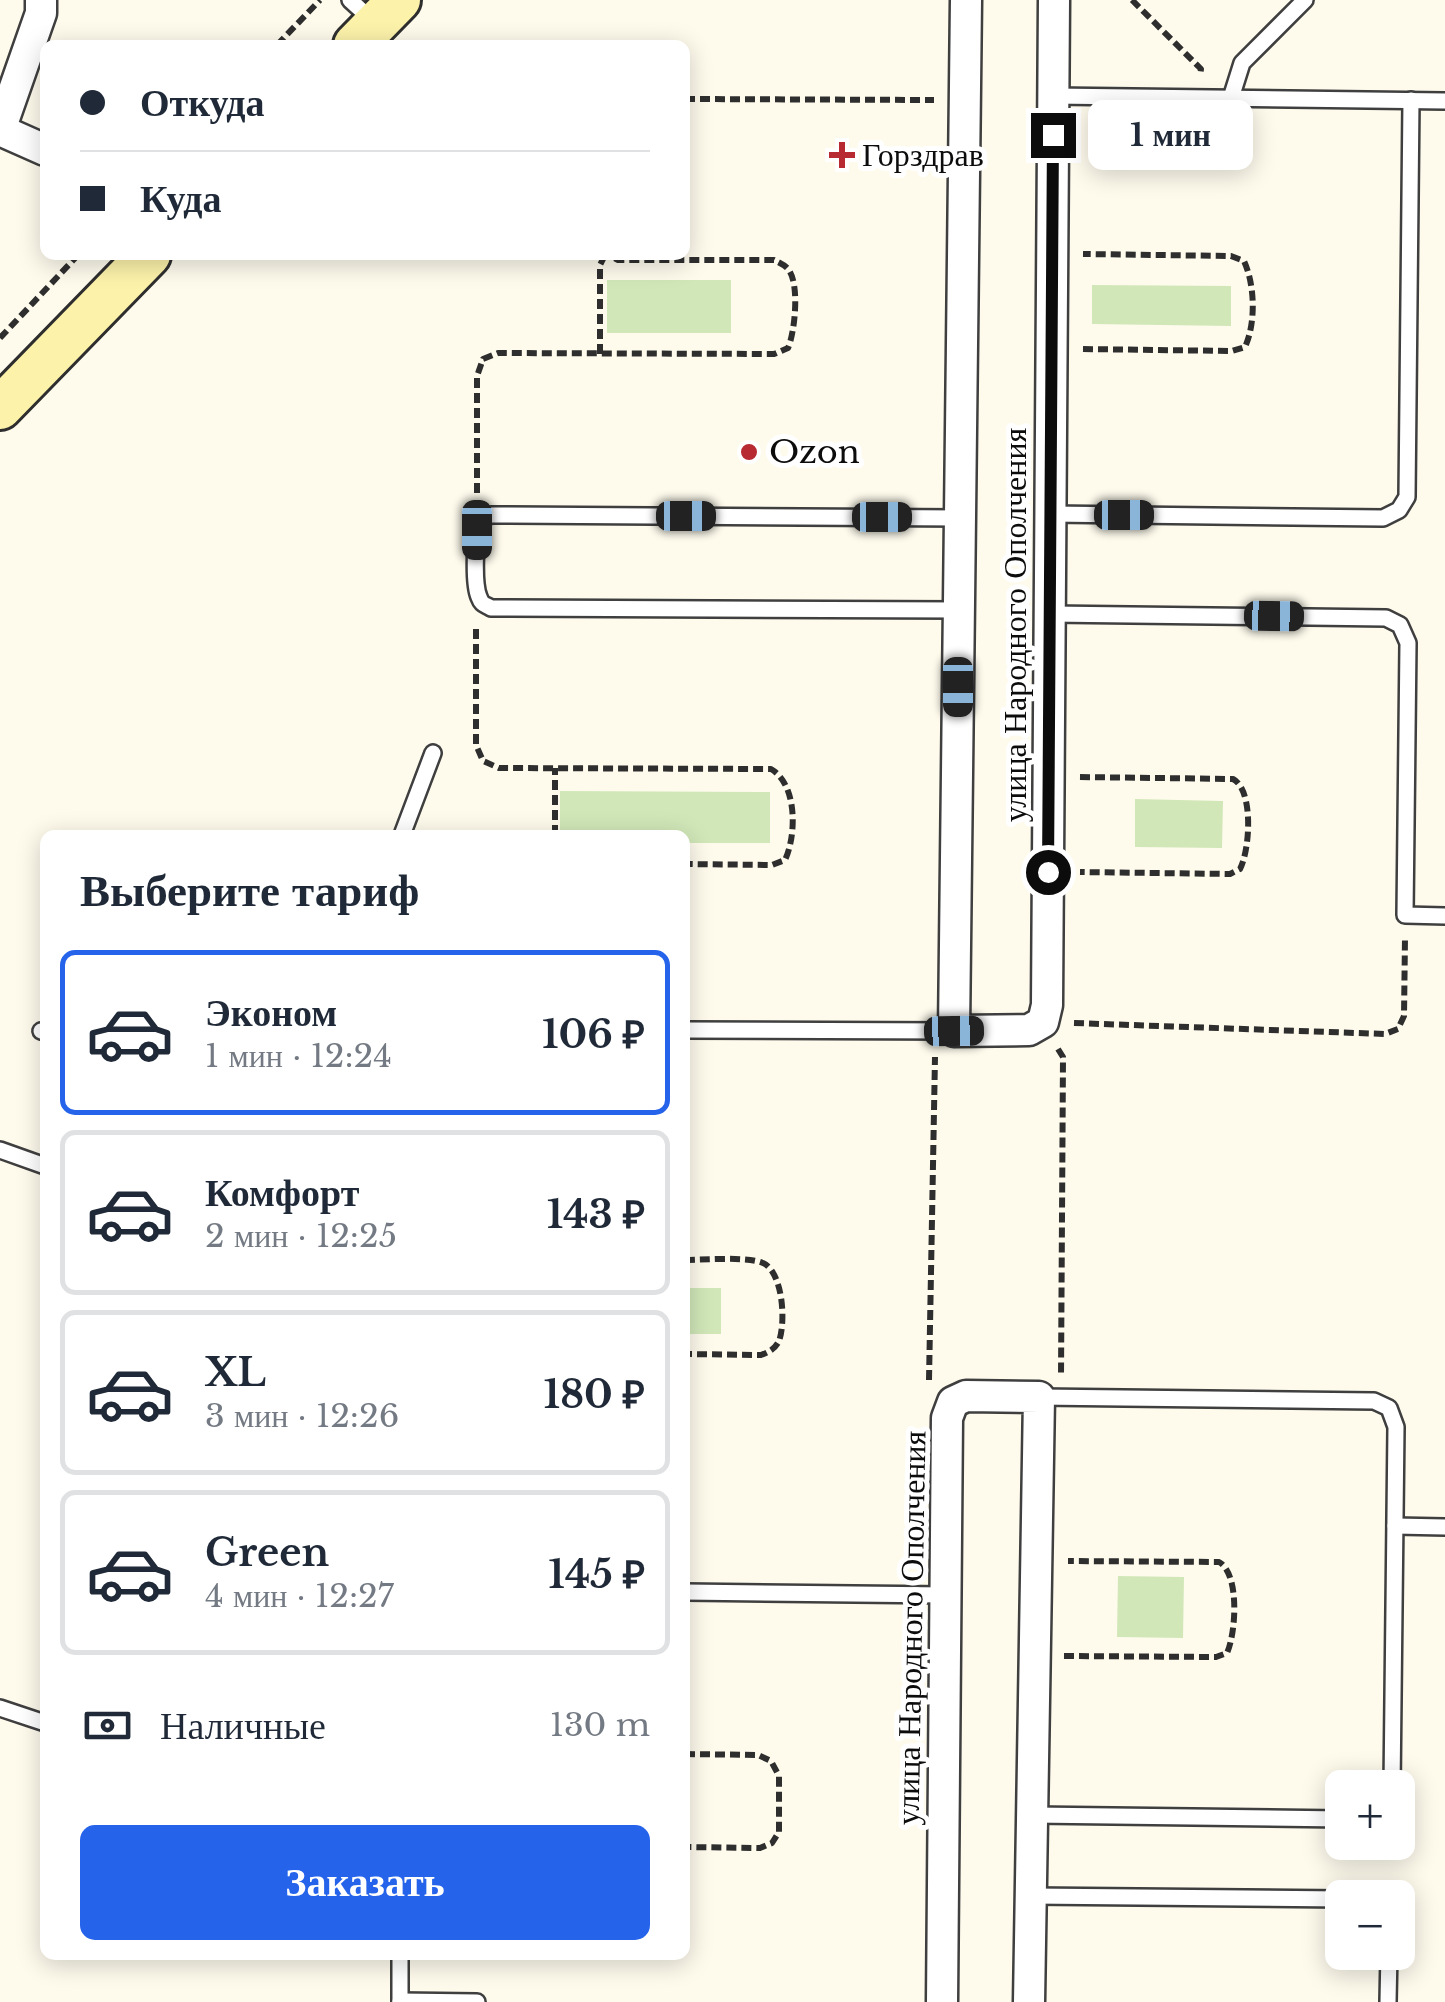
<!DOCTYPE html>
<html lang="ru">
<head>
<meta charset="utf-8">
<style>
	:root { --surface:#fff; --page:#f6f6f7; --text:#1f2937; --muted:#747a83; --line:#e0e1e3; --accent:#2563eb }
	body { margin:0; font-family:"Libre Baskerville",serif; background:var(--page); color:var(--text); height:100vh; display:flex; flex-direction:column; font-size:38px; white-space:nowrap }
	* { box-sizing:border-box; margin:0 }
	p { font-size:32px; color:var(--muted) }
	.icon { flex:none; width:55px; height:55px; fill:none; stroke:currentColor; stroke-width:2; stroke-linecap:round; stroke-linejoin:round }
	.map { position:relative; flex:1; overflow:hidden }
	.side { position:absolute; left:40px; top:830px; width:650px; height:1130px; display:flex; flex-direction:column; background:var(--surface); border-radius:15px; box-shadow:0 5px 25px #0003 }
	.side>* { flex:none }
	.banner { position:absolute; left:40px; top:40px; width:650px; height:220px; border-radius:15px; box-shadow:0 5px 25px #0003; display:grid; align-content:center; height:220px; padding:0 40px; background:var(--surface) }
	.buttons { position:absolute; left:1325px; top:1770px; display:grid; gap:20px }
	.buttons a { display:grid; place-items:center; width:90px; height:90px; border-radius:15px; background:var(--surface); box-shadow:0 5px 25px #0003; font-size:50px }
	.end { position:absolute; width:45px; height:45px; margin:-22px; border:12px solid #0c0c0c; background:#fff; box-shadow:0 0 0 5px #fff }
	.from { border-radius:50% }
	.bubble { position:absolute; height:70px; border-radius:15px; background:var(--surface); box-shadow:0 5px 25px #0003; font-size:32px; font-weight:700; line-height:70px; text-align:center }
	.car { position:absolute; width:30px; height:60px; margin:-30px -15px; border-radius:12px; box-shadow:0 0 8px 2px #0007; background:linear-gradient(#222 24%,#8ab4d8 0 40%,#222 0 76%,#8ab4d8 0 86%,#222 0) }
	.banner b { display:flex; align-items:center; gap:35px; height:95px; font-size:38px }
	.banner b+b { border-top:2px solid var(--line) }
	.banner i { width:25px; height:25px; background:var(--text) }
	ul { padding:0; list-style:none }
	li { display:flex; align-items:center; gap:30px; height:165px; margin:0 20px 15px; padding:0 20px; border:5px solid var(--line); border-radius:15px }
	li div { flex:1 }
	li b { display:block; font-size:38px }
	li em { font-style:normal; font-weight:700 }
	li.on { border-color:var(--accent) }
	li>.icon { width:90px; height:90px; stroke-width:1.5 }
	h2 { padding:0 40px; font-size:45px; line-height:120px }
	.pay { display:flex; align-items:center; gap:25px; height:110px; padding:0 40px; font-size:38px }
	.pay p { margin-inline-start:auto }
	.action { display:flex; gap:20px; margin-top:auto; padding:20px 40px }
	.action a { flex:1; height:115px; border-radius:15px; background:var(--accent); color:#fff; font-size:40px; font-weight:700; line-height:115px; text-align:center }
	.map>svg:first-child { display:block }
</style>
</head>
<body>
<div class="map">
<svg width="1445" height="2002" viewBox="0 0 1445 2002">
	<rect width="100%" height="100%" fill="#fefbed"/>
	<!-- green -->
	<g fill="#d1e7b8">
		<rect x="607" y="280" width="124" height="53"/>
		<path d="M1092 285 1231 286V326L1092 324Z"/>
		<path d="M560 791 770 792V843H685V835H560Z"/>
		<path d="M1135 799 1223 801 1222 848 1135 847Z"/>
		<rect x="685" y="1288" width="36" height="46"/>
		<path d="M1118 1576 1184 1577 1183 1638 1117 1637Z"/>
	</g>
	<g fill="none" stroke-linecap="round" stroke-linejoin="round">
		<!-- service casing -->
		<g stroke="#3f3f3f" stroke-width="20">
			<g id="service">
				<path d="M350 0 373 21"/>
				<path d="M1053 96 1445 101"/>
				<path d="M1231 98 1242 63 1305 0"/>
				<path d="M1051 514 1383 518 1399 510 1407 497 1411 100"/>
				<path d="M959 610 491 608C484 604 482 605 479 597 473 583 475 534 480 520L491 515 960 518"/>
				<path d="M1050 614 1386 618 1400 625 1408 643 1405 915 1445 916"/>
				<path d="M402 835 433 753"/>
				<path d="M685 1030 954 1031"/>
				<path d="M41 1031 45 1032"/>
				<path d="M0 1150 45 1166"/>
				<path d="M1039 1397 1374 1401 1389 1408 1396 1427 1392 1788"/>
				<path d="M1395 1526 1445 1527"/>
				<path d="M685 1592 946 1595"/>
				<path d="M0 1708 45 1723"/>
				<path d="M1033 1815 1342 1819"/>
				<path d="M1031 1896 1342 1899"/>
				<path d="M400 2001 477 2002"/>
				<path d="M400 2002V1955"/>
				<path d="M1388 2002 1389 1952"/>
			</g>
		</g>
		<!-- minor casing -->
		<g stroke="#3f3f3f" stroke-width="35">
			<g id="minor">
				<path d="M966 0 954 1031 1029 1030 1043 1022 1047 1005 1054 0"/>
				<path d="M0 130 41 13V0"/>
				<path d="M0 130 45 150"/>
				<path d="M942 2002 947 1418 953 1402 966 1396 1039 1397 1029 2002"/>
			</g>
		</g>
		<!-- secondary casing -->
		<g stroke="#2e2e2e" stroke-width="48">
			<g id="secondary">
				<path d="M355 45 399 0"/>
				<path d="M0 408 149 255"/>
			</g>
		</g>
		<!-- path -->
		<g stroke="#2e2e2e" stroke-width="6" stroke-dasharray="10 5" stroke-linecap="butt">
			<path d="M1132 0 1201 69 1200 76"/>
			<path d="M277 45 320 0"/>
			<path d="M685 99 934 100"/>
			<path d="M0 338 78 255"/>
			<path d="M1083 349 1232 351 1245 347C1256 323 1255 285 1244 261L1231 256 1083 254"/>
			<path d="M600 354V265L605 255"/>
			<path d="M477 493V376L483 359 498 353 774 354 788 348C795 332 800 283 788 269 785 265 778 262 774 260H618L608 255"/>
			<path d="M476 629V745L483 761 499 768 771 769C797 784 797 834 785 860L772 865 685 864"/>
			<path d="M1080 777 1233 779C1254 790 1250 850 1240 869L1230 874 1080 872"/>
			<path d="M555 835V768"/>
			<path d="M1074 1023 1385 1034 1398 1029 1404 1016 1405 938"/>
			<path d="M1058 1049 1063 1057 1061 1376"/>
			<path d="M685 1260C705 1260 746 1256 763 1263 783 1272 786 1322 779 1341 775 1349 769 1352 761 1355L685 1354"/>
			<path d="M929 1380 935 1057"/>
			<path d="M1064 1656 1216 1657 1227 1653C1236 1633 1240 1574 1219 1562L1068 1561"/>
			<path d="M685 1754 758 1755 771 1761 779 1776V1832L772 1843 760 1848 685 1847"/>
		</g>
		<!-- service -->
		<use href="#service" stroke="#fff" stroke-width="15"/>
		<!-- minor -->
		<use href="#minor" stroke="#fff" stroke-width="30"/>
		<!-- secondary -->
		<use href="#secondary" stroke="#fcf2aa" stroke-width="42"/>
	</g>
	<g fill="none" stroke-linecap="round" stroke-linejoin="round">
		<!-- route -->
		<path stroke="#0c0c0c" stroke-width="12" d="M1048 872 1053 135"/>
	</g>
	<!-- markers -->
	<g fill="#b72a32" stroke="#fff" stroke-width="4">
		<path d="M837 140h10v10h10v10h-10v10h-10v-10h-10v-10h10z"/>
		<circle cx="749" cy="452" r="10"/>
	</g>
	<g text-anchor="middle" stroke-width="10" stroke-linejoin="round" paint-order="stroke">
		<!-- poi labels -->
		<g font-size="32" fill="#0c0c0c" stroke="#fff" text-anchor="start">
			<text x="862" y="166">Горздрав</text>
			<text x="769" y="463">Ozon</text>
		</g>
		<!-- street labels -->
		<g font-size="32" fill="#0c0c0c" stroke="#fff">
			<text transform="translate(1015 625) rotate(-90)" y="11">улица Народного Ополчения</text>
			<text transform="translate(911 1628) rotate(-89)" y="11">улица Народного Ополчения</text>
		</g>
	</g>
</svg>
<div class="buttons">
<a>+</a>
<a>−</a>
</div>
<i class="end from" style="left:1048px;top:872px"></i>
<i class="end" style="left:1053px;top:135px"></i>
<div class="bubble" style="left:1088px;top:100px;width:165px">1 мин</div>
<i class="car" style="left:1124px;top:515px;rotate:90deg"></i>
<i class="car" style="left:686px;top:516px;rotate:90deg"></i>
<i class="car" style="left:882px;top:517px;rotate:90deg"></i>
<i class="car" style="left:477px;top:530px;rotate:180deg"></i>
<i class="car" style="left:1274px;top:616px;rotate:91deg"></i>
<i class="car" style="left:958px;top:687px;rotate:180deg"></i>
<i class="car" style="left:954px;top:1031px;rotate:89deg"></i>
<div class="banner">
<b><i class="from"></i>Откуда</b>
<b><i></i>Куда</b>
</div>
<section class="side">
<h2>Выберите тариф</h2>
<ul>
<li class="on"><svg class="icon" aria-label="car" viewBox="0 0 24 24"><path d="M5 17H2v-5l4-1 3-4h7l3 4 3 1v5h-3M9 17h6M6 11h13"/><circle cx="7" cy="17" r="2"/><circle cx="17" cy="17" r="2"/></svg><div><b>Эконом</b><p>1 мин · 12:24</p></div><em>106 ₽</em></li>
<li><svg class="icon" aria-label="car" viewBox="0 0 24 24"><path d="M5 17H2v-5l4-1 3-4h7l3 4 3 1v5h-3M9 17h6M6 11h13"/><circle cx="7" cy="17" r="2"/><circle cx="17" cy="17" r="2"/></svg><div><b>Комфорт</b><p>2 мин · 12:25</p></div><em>143 ₽</em></li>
<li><svg class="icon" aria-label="car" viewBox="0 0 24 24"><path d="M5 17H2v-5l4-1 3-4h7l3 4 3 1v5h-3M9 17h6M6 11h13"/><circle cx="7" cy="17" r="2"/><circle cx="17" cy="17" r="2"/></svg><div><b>XL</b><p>3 мин · 12:26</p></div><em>180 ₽</em></li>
<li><svg class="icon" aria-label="car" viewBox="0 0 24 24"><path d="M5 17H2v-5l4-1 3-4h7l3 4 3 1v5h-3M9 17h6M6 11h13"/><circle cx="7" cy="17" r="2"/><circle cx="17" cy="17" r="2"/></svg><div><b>Green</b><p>4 мин · 12:27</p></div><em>145 ₽</em></li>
</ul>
<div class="pay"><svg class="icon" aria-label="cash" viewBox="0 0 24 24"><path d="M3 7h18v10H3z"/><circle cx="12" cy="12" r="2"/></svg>Наличные<p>130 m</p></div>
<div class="action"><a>Заказать</a></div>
</section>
</div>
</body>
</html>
